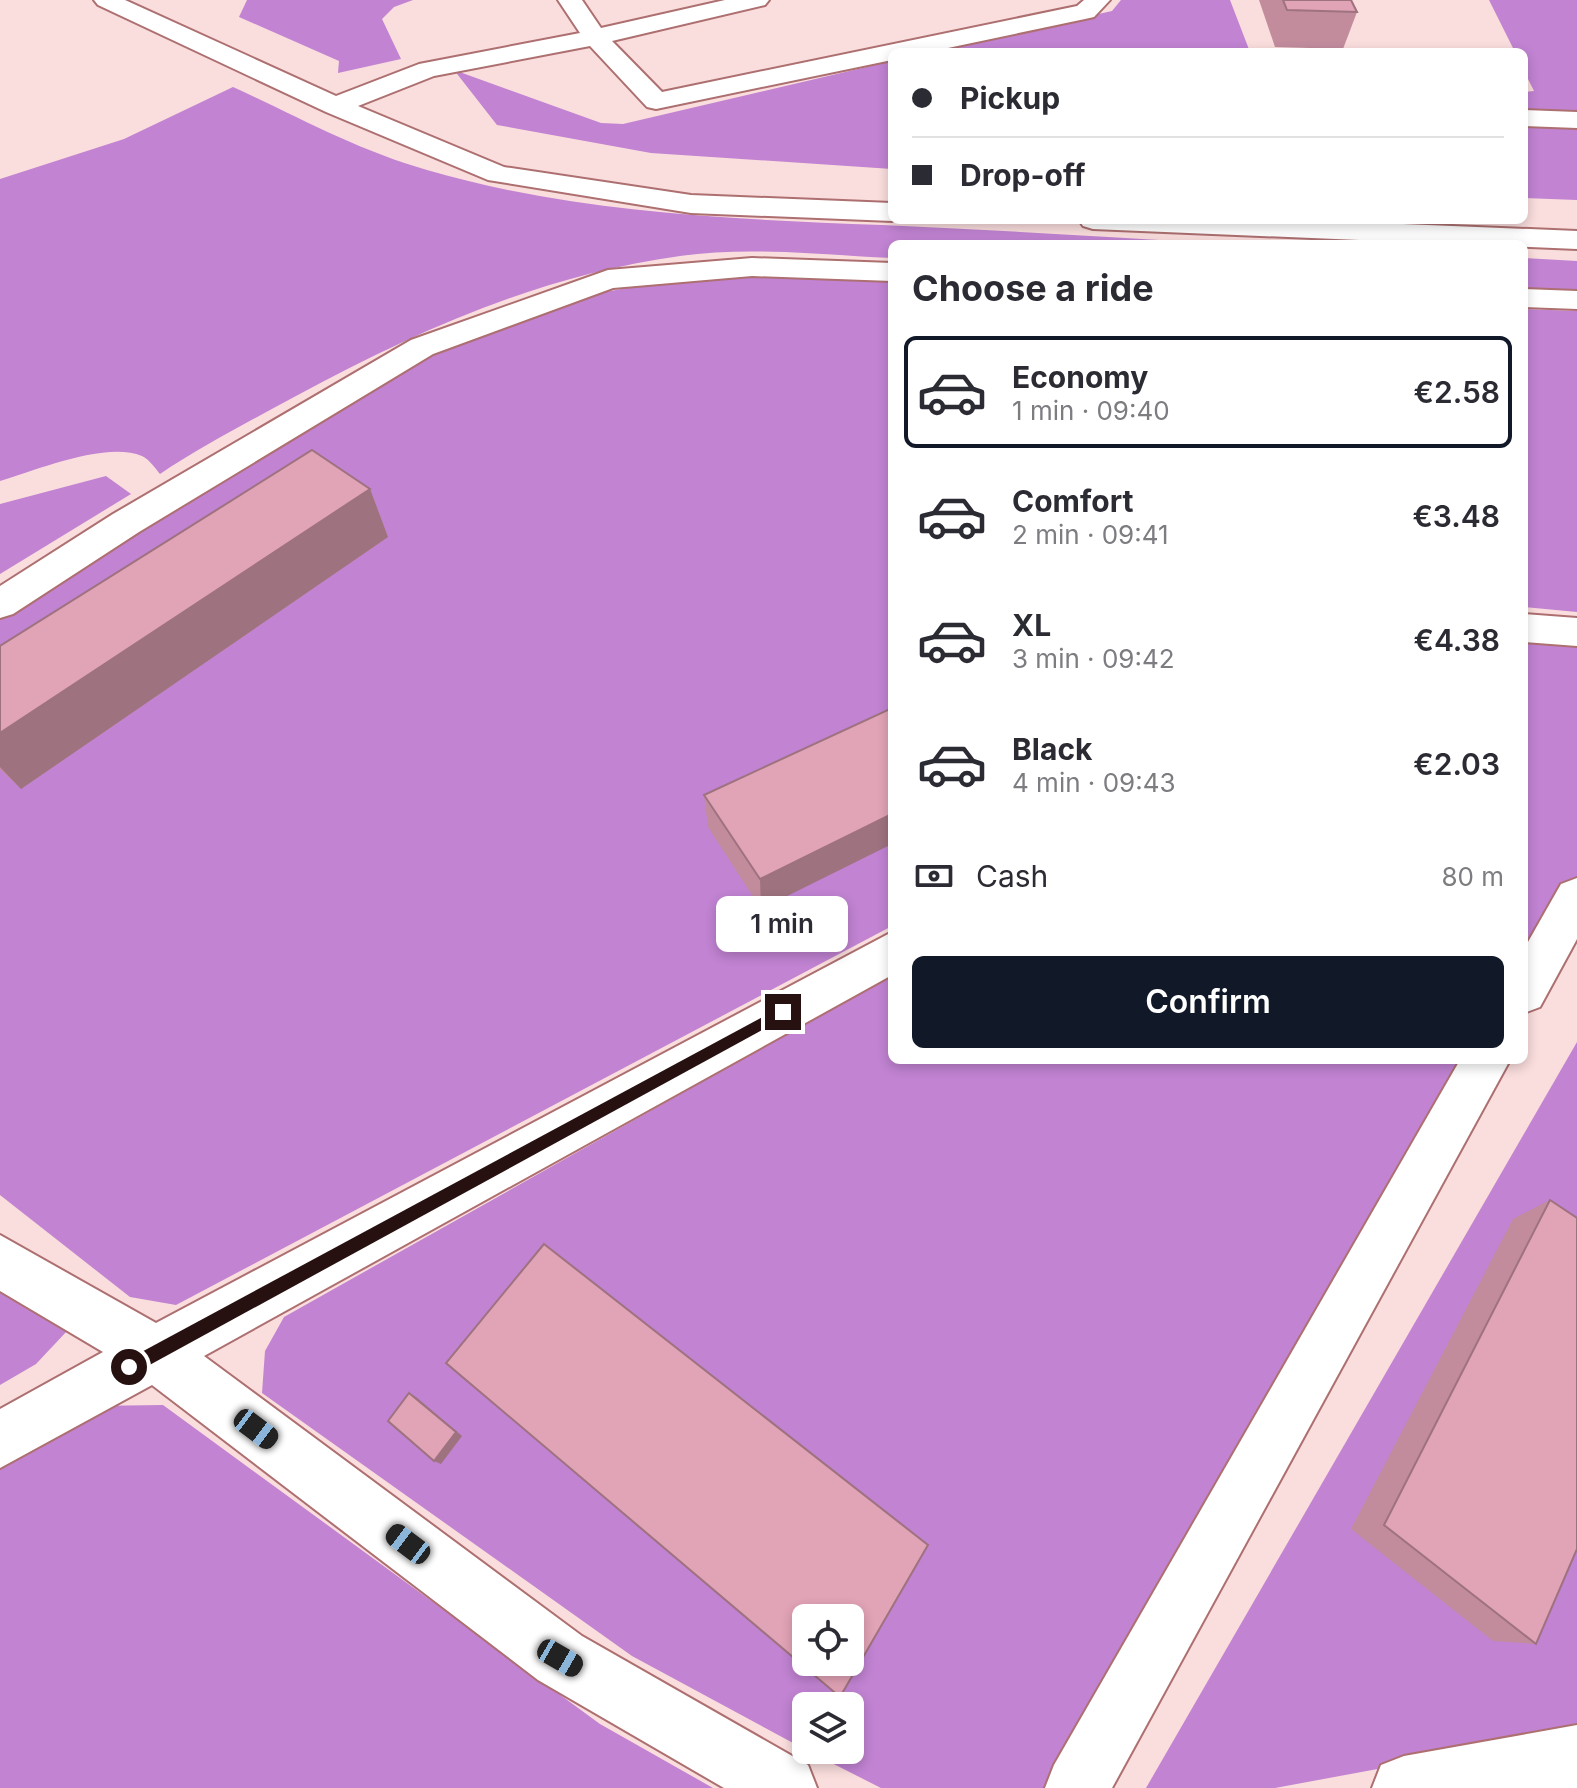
<!DOCTYPE html>
<html lang="en">
<head>
<meta charset="utf-8">
<style>
	:root { --surface:#fff; --page:#f2f2f3; --text:#2b2b33; --muted:#7c7c81; --line:#e1e1e2; --accent:#111827 }
	body { margin:0; font-family:Inter,sans-serif; background:var(--page); color:var(--text); height:100vh; display:flex; flex-direction:column; font-size:30px; white-space:nowrap }
	* { box-sizing:border-box; margin:0 }
	p { font-size:26px; color:var(--muted) }
	.icon { flex:none; width:44px; height:44px; fill:none; stroke:currentColor; stroke-width:2; stroke-linecap:round; stroke-linejoin:round }
	.map { position:relative; flex:1; overflow:hidden }
	.side { position:absolute; left:888px; top:240px; width:640px; height:824px; display:flex; flex-direction:column; background:var(--surface); border-radius:12px; box-shadow:0 4px 12px #0003 }
	.side>* { flex:none }
	.banner { position:absolute; left:888px; top:48px; width:640px; height:176px; border-radius:12px; box-shadow:0 4px 12px #0003; display:grid; align-content:center; height:176px; padding:0 24px; background:var(--surface) }
	.buttons { position:absolute; left:792px; top:1604px; display:grid; gap:16px }
	.buttons a { display:grid; place-items:center; width:72px; height:72px; border-radius:12px; background:var(--surface); box-shadow:0 4px 12px #0003; font-size:40px }
	.end { position:absolute; width:36px; height:36px; margin:-18px; border:10px solid #271010; background:#fff; box-shadow:0 0 0 4px #fff }
	.from { border-radius:50% }
	.bubble { position:absolute; height:56px; border-radius:12px; background:var(--surface); box-shadow:0 4px 12px #0003; font-size:26px; font-weight:600; line-height:56px; text-align:center }
	.car { position:absolute; width:24px; height:48px; margin:-24px -12px; border-radius:10px; box-shadow:0 0 6px 2px #0007; background:linear-gradient(#222 24%,#8ab4d8 0 40%,#222 0 76%,#8ab4d8 0 86%,#222 0) }
	.banner b { display:flex; align-items:center; gap:28px; height:76px; font-size:30px }
	.banner b+b { border-top:2px solid var(--line) }
	.banner i { width:20px; height:20px; background:var(--text) }
	ul { padding:0; list-style:none }
	li { display:flex; align-items:center; gap:24px; height:112px; margin:0 16px 12px; padding:0 8px; border:4px solid transparent; border-radius:12px }
	li div { flex:1 }
	li b { display:block; font-size:30px }
	li em { font-style:normal; font-weight:600 }
	li.current { border-color:var(--accent) }
	li>.icon { width:72px; height:72px; stroke-width:1.5 }
	h2 { padding:0 24px; font-size:36px; line-height:96px }
	.pay { display:flex; align-items:center; gap:20px; height:88px; padding:0 24px; font-size:30px }
	.pay p { margin-inline-start:auto }
	.action { display:flex; gap:16px; margin-top:auto; padding:16px 24px }
	.action a { flex:1; height:92px; border-radius:12px; background:var(--accent); color:#fff; font-size:32px; font-weight:600; line-height:92px; text-align:center }
	.map>svg:first-child { display:block }
</style>
</head>
<body>
<div class="map">
<svg width="1577" height="1788" viewBox="0 0 1577 1788">
	<rect width="100%" height="100%" fill="#fadddd"/>
	<!-- forest -->
	<g fill="#c183d2" fill-rule="evenodd">
		<path d="M247 0H413L394 7 382 19 401 59 338 73 339 61 239 17Z"/>
		<path d="M1121 0H1230L1250 52H929L1112 11Z"/>
		<path d="M1489 0H1577V113L1524 109V92L1534 91 1524 71V52H1515Z"/>
		<path d="M892 61V169L651 153 497 125 454 70 601 123 623 124Z"/>
		<path d="M233 87C296 116 359 151 427 170 575 213 728 219 882 225 996 230 1111 237 1226 244H892V258C823 255 749 246 680 256 539 276 421 329 296 396 250 421 203 445 160 474 155 468 149 459 142 456 106 441 37 470 0 481V179L124 139Z"/>
		<path d="M1524 125 1577 129V200L1524 198Z"/>
		<path d="M1524 258 1577 261V290L1524 288Z"/>
		<path d="M788 274 892 279V926L176 1305 130 1297 0 1195V614L397 372 477 333 594 294 649 284Z"/>
		<path d="M1524 309 1577 311V612L1524 607Z"/>
		<path d="M106 476 131 494 0 574V504Z"/>
		<path d="M1524 634 1577 638V916L1524 1005Z"/>
		<path d="M892 975V1060H1492L1060 1788H881L806 1750H850V1706H806V1750L632 1656 262 1393 265 1351 284 1317ZM806 1618H850V1662H806Z"/>
		<path d="M1577 1042V1732L1275 1788H1146Z"/>
		<path d="M0 1275 67 1331 36 1364 0 1385Z"/>
		<path d="M163 1405 600 1724 713 1788H0V1457L91 1406Z"/>
	</g>
	<g fill="none" stroke-linecap="round" stroke-linejoin="round">
		<!-- minor casing -->
		<g stroke="#ad6f70" stroke-width="4">
			<g id="minor">
				<path d="M94 0H125L336 96 419 64 580 33 558 0H582L601 28 725 0H769L765 5 612 41 662 92 1077 6 1084 0H1110L1094 17 1085 19 929 52H892V60L656 109 647 107 590 46 434 76 358 106 504 167 691 195 892 203V221L691 213 488 180 326 112 98 5Z"/>
				<path d="M1524 110 1577 112V128L1524 126Z"/>
				<path d="M1079 220H1304L1577 231V249L1093 229 1083 226Z"/>
				<path d="M752 258 892 263V281L752 276 613 288 433 354 139 532 13 614 0 618V586L113 514 411 340 608 270Z"/>
				<path d="M1524 289 1577 291V309L1524 307Z"/>
				<path d="M1524 614 1577 618V646L1524 642Z"/>
				<path d="M1577 878V939L1540 1007 1524 1013V949L1561 884Z"/>
				<path d="M892 932V975L204 1356 582 1636 808 1765 817 1788H724L538 1680 152 1385 0 1468V1409L103 1352 0 1291V1235L156 1323Z"/>
				<path d="M1460 1060H1510L1112 1788H1045L1054 1765Z"/>
				<path d="M1577 1725V1788H1372L1381 1765 1404 1756Z"/>
			</g>
		</g>
		<!-- minor -->
		<use href="#minor" fill="#fff" fill-rule="evenodd"/>
	</g>
	<!-- wall -->
	<g fill="#c28c9d">
		<path d="M1259 0H1351L1357 12 1343 49 1275 47Z"/>
		<path d="M370 489 388 537 21 789 0 769V646Z"/>
		<path d="M892 708 761 909 708 827 704 795Z"/>
		<path d="M1550 1200 1536 1644 1493 1641 1351 1529 1513 1219Z"/>
	</g>
	<!-- shaded-wall -->
	<g fill="#9e727f">
		<path d="M370 489 388 537 21 789 0 767V733Z"/>
		<path d="M892 814V844L761 909 760 879Z"/>
		<path d="M409 1393 416 1397 462 1436 441 1464 434 1461Z"/>
	</g>
	<!-- building -->
	<g fill="#e1a3b6" stroke="#9e727f" stroke-width="2" fill-rule="evenodd">
		<path d="M1283 0H1351L1357 12 1287 10Z"/>
		<path d="M312 450 370 489 0 733V646Z"/>
		<path d="M892 708V814L760 879 704 795Z"/>
		<path d="M1550 1200 1577 1218V1549L1536 1644 1384 1525Z"/>
		<path d="M544 1244 928 1545 840 1697 446 1363ZM806 1618H850V1662H806Z"/>
		<path d="M409 1393 456 1432 434 1461 388 1421Z"/>
	</g>
	<!-- route -->
	<path fill="#271010" d="M783 1006 790 1012 788 1016 135 1373H123V1362Z"/>
</svg>
<div class="buttons">
<a><svg class="icon" aria-label="locate" viewBox="0 0 24 24"><circle cx="12" cy="12" r="6"/><path d="M12 2v4M12 18v4M2 12h4M18 12h4"/></svg></a>
<a><svg class="icon" aria-label="layers" viewBox="0 0 24 24"><path d="M12 4l9 5-9 5-9-5zM3 14l9 5 9-5"/></svg></a>
</div>
<i class="end from" style="left:129px;top:1367px"></i>
<i class="end" style="left:783px;top:1012px"></i>
<div class="bubble" style="left:716px;top:896px;width:132px">1 min</div>
<i class="car" style="left:256px;top:1429px;rotate:127deg"></i>
<i class="car" style="left:408px;top:1544px;rotate:307deg"></i>
<i class="car" style="left:560px;top:1658px;rotate:120deg"></i>
<div class="banner">
<b><i class="from"></i>Pickup</b>
<b><i></i>Drop-off</b>
</div>
<section class="side">
<h2>Choose a ride</h2>
<ul>
<li class="current"><svg class="icon" aria-label="car" viewBox="0 0 24 24"><path d="M5 17H2v-5l4-1 3-4h7l3 4 3 1v5h-3M9 17h6M6 11h13"/><circle cx="7" cy="17" r="2"/><circle cx="17" cy="17" r="2"/></svg><div><b>Economy</b><p>1 min · 09:40</p></div><em>€2.58</em></li>
<li><svg class="icon" aria-label="car" viewBox="0 0 24 24"><path d="M5 17H2v-5l4-1 3-4h7l3 4 3 1v5h-3M9 17h6M6 11h13"/><circle cx="7" cy="17" r="2"/><circle cx="17" cy="17" r="2"/></svg><div><b>Comfort</b><p>2 min · 09:41</p></div><em>€3.48</em></li>
<li><svg class="icon" aria-label="car" viewBox="0 0 24 24"><path d="M5 17H2v-5l4-1 3-4h7l3 4 3 1v5h-3M9 17h6M6 11h13"/><circle cx="7" cy="17" r="2"/><circle cx="17" cy="17" r="2"/></svg><div><b>XL</b><p>3 min · 09:42</p></div><em>€4.38</em></li>
<li><svg class="icon" aria-label="car" viewBox="0 0 24 24"><path d="M5 17H2v-5l4-1 3-4h7l3 4 3 1v5h-3M9 17h6M6 11h13"/><circle cx="7" cy="17" r="2"/><circle cx="17" cy="17" r="2"/></svg><div><b>Black</b><p>4 min · 09:43</p></div><em>€2.03</em></li>
</ul>
<div class="pay"><svg class="icon" aria-label="cash" viewBox="0 0 24 24"><path d="M3 7h18v10H3z"/><circle cx="12" cy="12" r="2"/></svg>Cash<p>80 m</p></div>
<div class="action"><a>Confirm</a></div>
</section>
</div>
</body>
</html>
